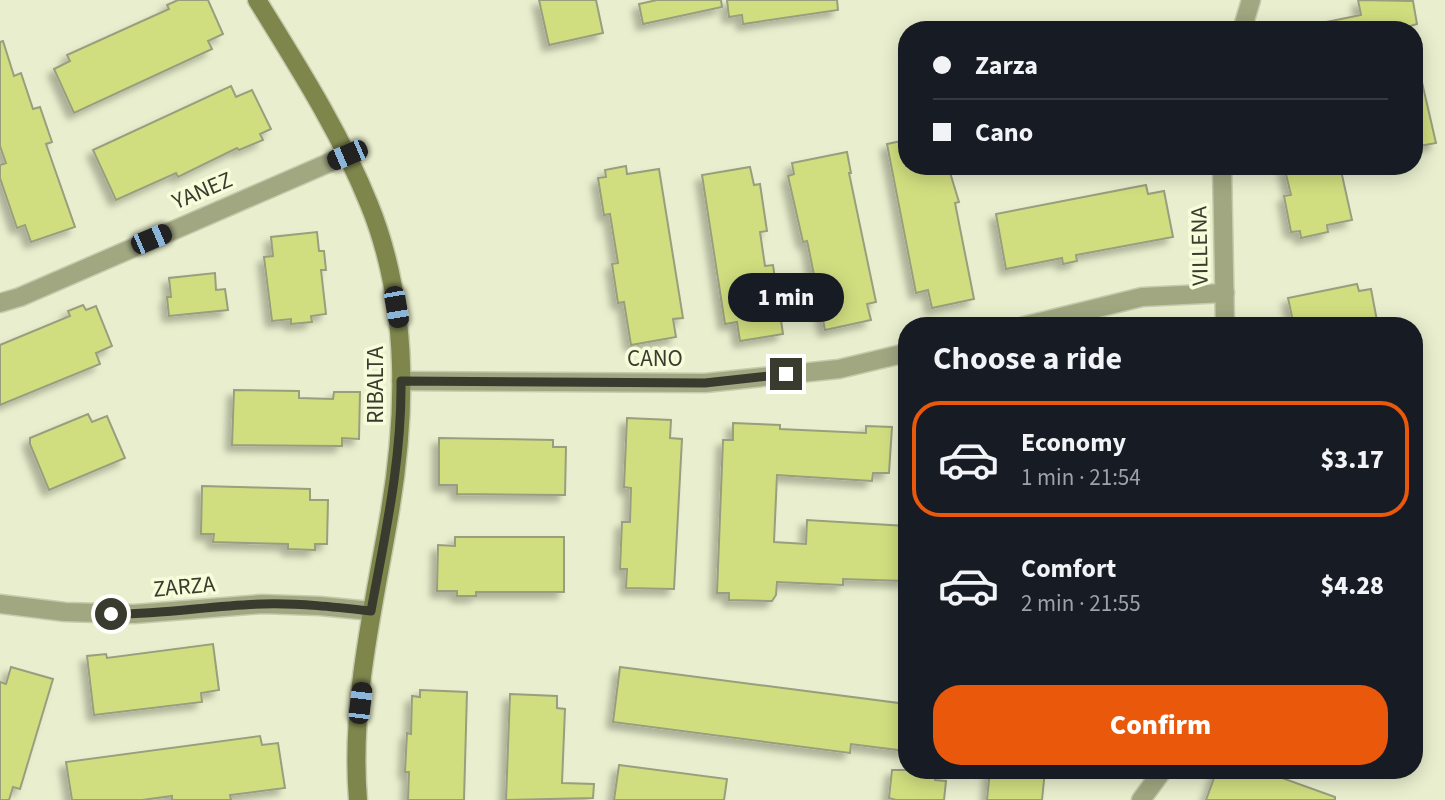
<!DOCTYPE html>
<html lang="en">
<head>
<meta charset="utf-8">
<style>
	:root { --surface:#171b24; --page:#20242c; --text:#f1f3f6; --muted:#9ea1a6; --line:#363941; --accent:#ea580c }
	body { margin:0; font-family:"Source Sans 3",sans-serif; background:var(--page); color:var(--text); height:100vh; display:flex; flex-direction:column; font-size:26px; white-space:nowrap }
	* { box-sizing:border-box; margin:0 }
	p { font-size:23px; color:var(--muted) }
	.icon { flex:none; width:38px; height:38px; fill:none; stroke:currentColor; stroke-width:2; stroke-linecap:round; stroke-linejoin:round }
	.map { position:relative; flex:1; overflow:hidden }
	.details { position:absolute; left:898px; top:317px; width:525px; height:462px; display:flex; flex-direction:column; background:var(--surface); border-radius:28px; box-shadow:0 4px 18px #0003 }
	.details>* { flex:none }
	.top-card { position:absolute; left:898px; top:21px; width:525px; height:154px; border-radius:28px; box-shadow:0 4px 18px #0003; display:grid; align-content:center; height:154px; padding:0 35px; background:var(--surface) }
	.end { position:absolute; width:32px; height:32px; margin:-16px; border:9px solid #393b2e; background:#fff; box-shadow:0 0 0 4px #fff }
	.from { border-radius:50% }
	.bubble { position:absolute; height:49px; border-radius:24px; background:var(--surface); box-shadow:0 4px 18px #0003; font-size:23px; font-weight:800; line-height:49px; text-align:center }
	.car { position:absolute; width:21px; height:42px; margin:-21px -10px; border-radius:9px; box-shadow:0 0 5px 2px #0007; background:linear-gradient(#222 24%,#8ab4d8 0 40%,#222 0 76%,#8ab4d8 0 86%,#222 0) }
	.top-card b { display:flex; align-items:center; gap:24px; height:66px; font-size:26px }
	.top-card b+b { border-top:2px solid var(--line) }
	.top-card i { width:18px; height:18px; background:var(--text) }
	ul { padding:0; list-style:none }
	li { display:flex; align-items:center; gap:21px; height:116px; margin:0 14px 10px; padding:0 21px; border:4px solid transparent; border-radius:28px }
	li div { flex:1 }
	li b { display:block; font-size:26px }
	li em { font-style:normal; font-weight:800 }
	li.selected { border-color:var(--accent) }
	li>.icon { width:63px; height:63px; stroke-width:1.5 }
	h2 { padding:0 35px; font-size:32px; line-height:84px }
	.primary-button { display:flex; gap:14px; margin-top:auto; padding:14px 35px }
	.primary-button a { flex:1; height:80px; border-radius:28px; background:var(--accent); color:#fff; font-size:28px; font-weight:800; line-height:80px; text-align:center }
	.map>svg:first-child { display:block }
</style>
</head>
<body>
<div class="map">
<svg width="1445" height="800" viewBox="0 0 1445 800">
	<defs>
		<filter id="shadow"><feDropShadow dx="-6" dy="6" stdDeviation="3.5" flood-color="#0004"/></filter>
	</defs>
	<rect width="100%" height="100%" fill="#e9efce"/>
	<!-- building -->
	<g fill="#d1de7f" stroke="#999e7f" stroke-width="2" filter="url(#shadow)">
		<path d="M178 0H208L223 34 208 41 212 49 74 113 54 69 70 61 67 55 169 9 167 5Z"/>
		<path d="M539 0H596L603 33 549 45Z"/>
		<path d="M657 0H721L722 7 643 24 639 4Z"/>
		<path d="M727 0H837L838 10 743 24 742 15 729 17Z"/>
		<path d="M1358 0 1413 1 1417 24 1397 30H1327L1326 22 1361 15Z"/>
		<path d="M3 41 14 76 21 73 33 109 40 107 52 142 46 144 75 227 31 242 25 225 17 228 0 178V165L6 163 0 146V42Z"/>
		<path d="M1421 78 1436 143 1414 147V79Z"/>
		<path d="M231 86 236 97 252 90 271 129 260 134 263 140 239 150 237 148 178 177 176 173 116 200 93 150Z"/>
		<path d="M906 140V166H948L959 202 955 203 974 299 932 308 928 290 916 293 887 144Z"/>
		<path d="M847 152 851 173H849L876 302 867 304 871 320 825 330 808 245 807 241 803 242 788 176 794 174 792 163Z"/>
		<path d="M626 166 627 174 659 169 683 318 673 319 676 337 631 345 624 302 618 303 612 264 618 263 610 214 604 215 598 178 606 177 605 170Z"/>
		<path d="M1284 166H1340L1352 220 1327 225 1328 232 1301 238 1300 231 1291 232 1284 196 1291 195Z"/>
		<path d="M750 167 754 185 760 184 767 231 760 232 765 266 773 265 783 334 740 341 737 322 725 324 702 175Z"/>
		<path d="M1146 185 1148 194 1164 191 1173 237 1076 255 1077 261 1063 264 1062 258 1006 269 996 214Z"/>
		<path d="M317 232 319 251H324L326 270H321L326 314 311 316 312 322 291 324V319L272 321 264 257 273 256 271 237Z"/>
		<path d="M215 273 216 290 225 289 228 310 169 316 167 297H171L169 278Z"/>
		<path d="M1357 284 1359 291 1371 289 1378 326H1294L1288 298Z"/>
		<path d="M83 305 86 310 96 306 112 346 96 353 100 364 0 405V345L70 316 68 311Z"/>
		<path d="M234 390 299 391V398L333 399 334 392H360L359 439 342 438V446L232 445Z"/>
		<path d="M88 414 92 422 107 416 125 458 49 490 30 444V438Z"/>
		<path d="M627 418 671 420 670 438 682 439 674 589 626 588 627 569H620L622 522H630L631 488 624 487Z"/>
		<path d="M733 423 780 425V429L866 433V426L892 427 889 473H873L872 481 777 475 774 542 806 544 807 520 906 526V581L843 579V585L777 582 776 595 772 601 729 600V593H717L723 440H733Z"/>
		<path d="M439 438 553 440V447H566L565 495 457 494V485H439Z"/>
		<path d="M202 486 310 489V500H328L327 544H315V550L288 549V544L213 542 214 534H201Z"/>
		<path d="M455 537H564V592H476V596H457V591H437L438 545 455 546Z"/>
		<path d="M213 644 219 690 201 693 202 702 94 715 87 656 106 654 107 658Z"/>
		<path d="M11 667 53 679 20 789 13 787 9 800H0V682L6 684Z"/>
		<path d="M620 667 906 704V751L851 744 850 753 613 722Z"/>
		<path d="M420 690 467 692 464 800H408L409 772H405L407 733 411 734 412 696 420 697Z"/>
		<path d="M510 694 557 696V708L565 709 562 783 594 784 593 798 506 800Z"/>
		<path d="M260 736 262 745 278 743 285 788 230 795 231 800H172V796L142 800H72L66 762Z"/>
		<path d="M619 765 727 779 724 800H614Z"/>
		<path d="M892 770H936L935 780 946 781 944 800H896L889 798Z"/>
		<path d="M990 770H1045L1042 800H987Z"/>
		<path d="M1217 770H1260L1335 797V800H1206Z"/>
	</g>
	<g fill="none" stroke-linecap="round" stroke-linejoin="round">
		<!-- street casing -->
		<g stroke="#c6cbae" stroke-width="21">
			<g id="street">
				<path d="M1242 30 1251 0"/>
				<path d="M1222 166 1225 326"/>
				<path d="M0 303 20 297 347 155"/>
				<path d="M1024 326 1142 297 1225 293"/>
				<path d="M401 381 705 383 839 369 906 353"/>
				<path d="M0 604 65 612 134 614 262 604 320 606 371 611"/>
				<path d="M1141 800 1163 770"/>
			</g>
		</g>
		<!-- secondary casing -->
		<g stroke="#c6cbae" stroke-width="21">
			<path id="secondary" d="M257 0C297 65 340 132 369 204 409 302 407 414 389 517 373 610 350 705 358 800"/>
		</g>
		<!-- street -->
		<use href="#street" stroke="#a1a781" stroke-width="18"/>
		<!-- secondary -->
		<use href="#secondary" stroke="#7e864c" stroke-width="18"/>
	</g>
	<g fill="none" stroke-linecap="round" stroke-linejoin="round">
		<!-- route -->
		<path stroke="#393b2e" stroke-width="9" d="M111 614C162 615 212 605 263 604 299 603 335 607 371 611 385 535 402 459 401 381L705 383 786 374"/>
	</g>
	<g text-anchor="middle" stroke-width="7" stroke-linejoin="round" paint-order="stroke">
		<!-- street labels -->
		<g font-size="23" fill="#393b2e" stroke="#f7fcdb">
			<text transform="translate(202 190) rotate(-23)" y="8">YANEZ</text>
			<text transform="translate(1199 246) rotate(-91)" y="8">VILLENA</text>
			<text x="655" y="366">CANO</text>
			<text transform="translate(375 385) rotate(-90)" y="8">RIBALTA</text>
			<text transform="translate(184 586) rotate(-5)" y="8">ZARZA</text>
		</g>
	</g>
</svg>
<i class="end from" style="left:111px;top:614px"></i>
<i class="end" style="left:786px;top:374px"></i>
<div class="bubble" style="left:728px;top:273px;width:116px">1 min</div>
<i class="car" style="left:347px;top:155px;rotate:247deg"></i>
<i class="car" style="left:151px;top:239px;rotate:67deg"></i>
<i class="car" style="left:396px;top:307px;rotate:170deg"></i>
<i class="car" style="left:360px;top:703px;rotate:7deg"></i>
<div class="top-card">
<b><i class="from"></i>Zarza</b>
<b><i></i>Cano</b>
</div>
<section class="details">
<h2>Choose a ride</h2>
<ul>
<li class="selected"><svg class="icon" aria-label="car" viewBox="0 0 24 24"><path d="M5 17H2v-5l4-1 3-4h7l3 4 3 1v5h-3M9 17h6M6 11h13"/><circle cx="7" cy="17" r="2"/><circle cx="17" cy="17" r="2"/></svg><div><b>Economy</b><p>1 min · 21:54</p></div><em>$3.17</em></li>
<li><svg class="icon" aria-label="car" viewBox="0 0 24 24"><path d="M5 17H2v-5l4-1 3-4h7l3 4 3 1v5h-3M9 17h6M6 11h13"/><circle cx="7" cy="17" r="2"/><circle cx="17" cy="17" r="2"/></svg><div><b>Comfort</b><p>2 min · 21:55</p></div><em>$4.28</em></li>
</ul>
<div class="primary-button"><a>Confirm</a></div>
</section>
</div>
</body>
</html>
